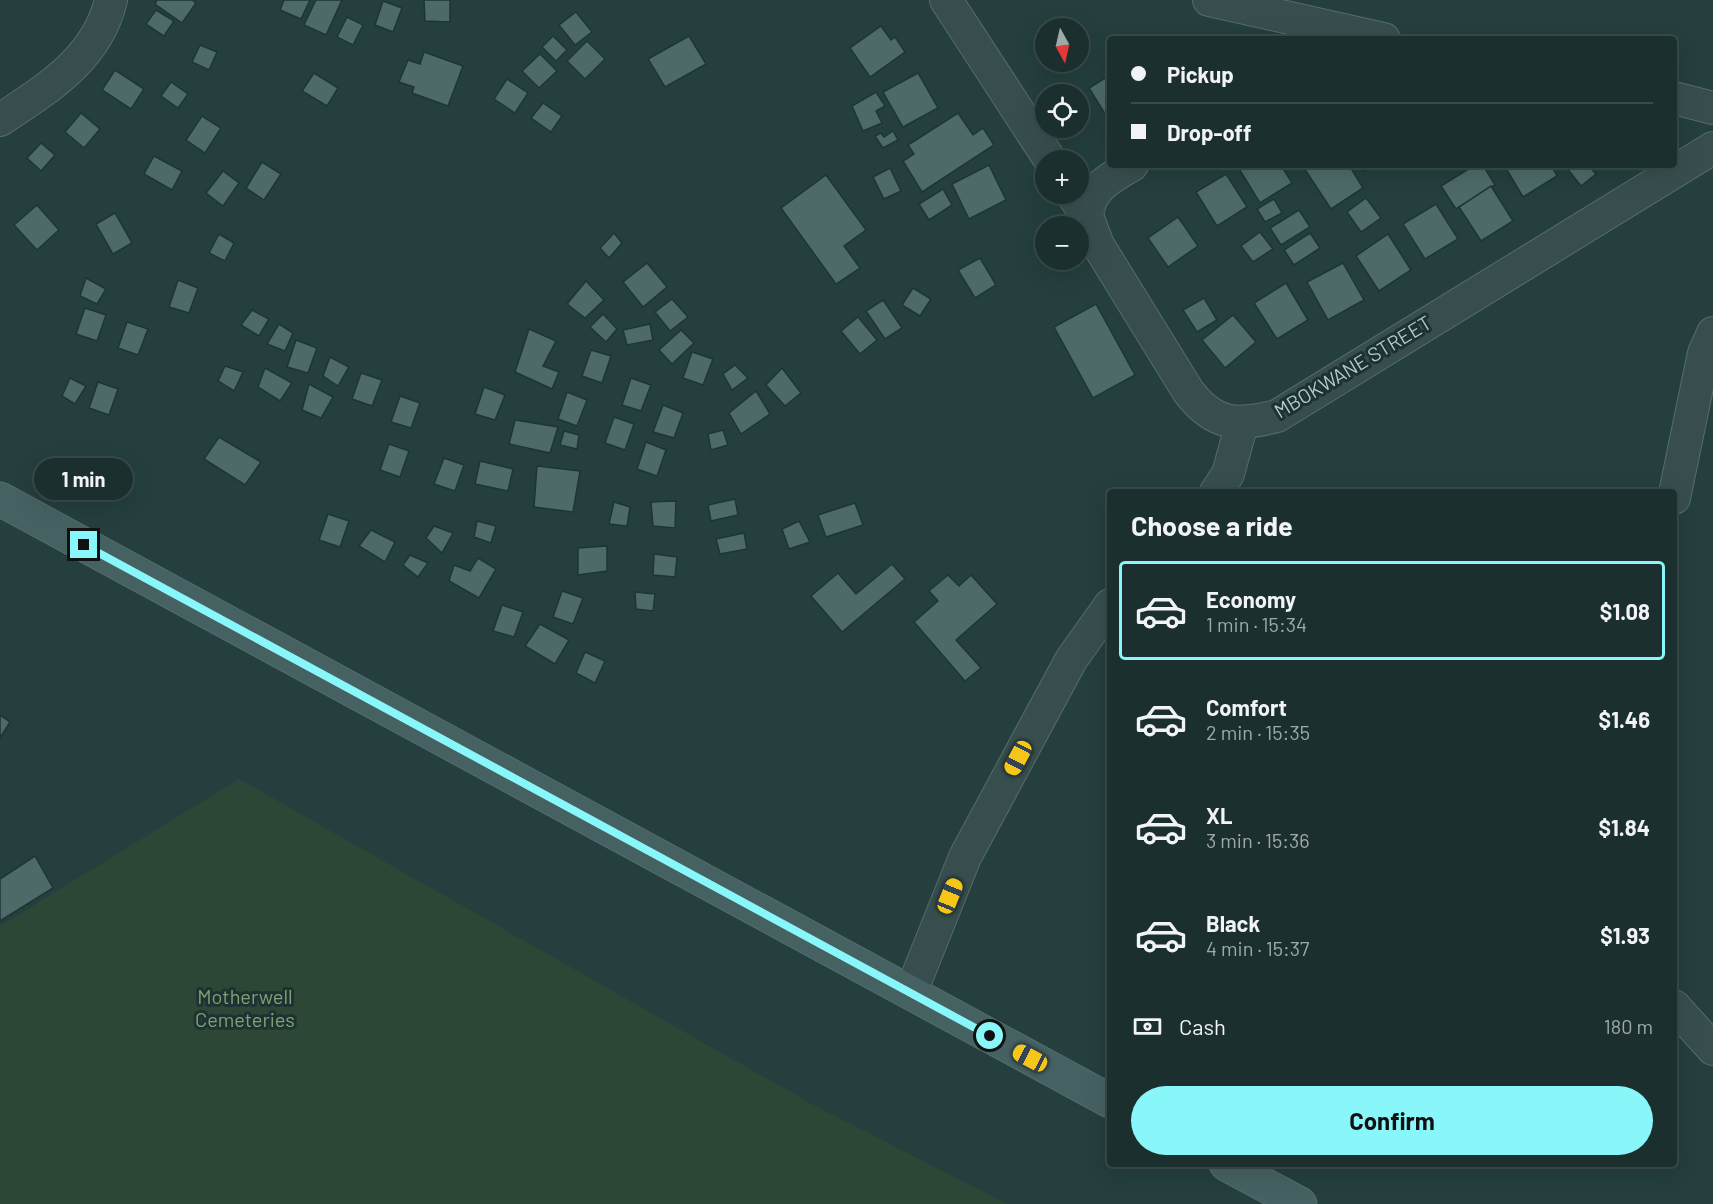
<!DOCTYPE html>
<html lang="en">
<head>
<meta charset="utf-8">
<style>
	:root { --surface:#1b2f2e; --page:#243736; --text:#f1f3f6; --muted:#a0a9aa; --line:#394a4a; --accent:#89f7f9 }
	body { margin:0; font-family:Barlow,sans-serif; background:var(--page); color:var(--text); height:100vh; display:flex; flex-direction:column; font-size:22px; white-space:nowrap }
	* { box-sizing:border-box; margin:0 }
	p { font-size:20px; color:var(--muted) }
	.icon { flex:none; width:33px; height:33px; fill:none; stroke:currentColor; stroke-width:2; stroke-linecap:round; stroke-linejoin:round }
	.map { position:relative; flex:1; overflow:hidden }
	.panel { position:absolute; left:1107px; top:489px; width:570px; height:678px; display:flex; flex-direction:column; background:var(--surface); border-radius:6px; box-shadow:0 6px 24px #0002,0 0 0 2px var(--line) }
	.panel>* { flex:none }
	.top-card { position:absolute; left:1107px; top:36px; width:570px; height:132px; border-radius:6px; box-shadow:0 6px 24px #0002,0 0 0 2px var(--line); display:grid; align-content:center; height:132px; padding:0 24px; background:var(--surface) }
	.needle { width:39px; rotate:172deg }
	.controls { position:absolute; left:1035px; top:18px; display:grid; gap:12px }
	.controls a { display:grid; place-items:center; width:54px; height:54px; border-radius:50%; background:var(--surface); box-shadow:0 6px 24px #0002,0 0 0 2px var(--line); font-size:30px }
	.end { position:absolute; width:27px; height:27px; margin:-14px; border:8px solid #89f7f9; background:#111; box-shadow:0 0 0 3px #111 }
	.from { border-radius:50% }
	.bubble { position:absolute; height:42px; border-radius:21px; background:var(--surface); box-shadow:0 6px 24px #0002,0 0 0 2px var(--line); font-size:20px; font-weight:700; line-height:42px; text-align:center }
	.car { position:absolute; width:18px; height:36px; margin:-18px -9px; border-radius:8px; box-shadow:0 0 4px 2px #0007; background:linear-gradient(#f5c518 24%,#345 0 40%,#f5c518 0 76%,#345 0 86%,#f5c518 0) }
	.top-card b { display:flex; align-items:center; gap:21px; height:57px; font-size:22px }
	.top-card b+b { border-top:2px solid var(--line) }
	.top-card i { width:15px; height:15px; background:var(--text) }
	ul { padding:0; list-style:none }
	li { display:flex; align-items:center; gap:18px; height:99px; margin:0 12px 9px; padding:0 12px; border:3px solid transparent; border-radius:6px }
	li div { flex:1 }
	li b { display:block; font-size:22px }
	li em { font-style:normal; font-weight:700 }
	li.active { border-color:var(--accent) }
	li>.icon { width:54px; height:54px; stroke-width:1.5 }
	h2 { padding:0 24px; font-size:27px; line-height:72px }
	.pay { display:flex; align-items:center; gap:15px; height:66px; padding:0 24px; font-size:22px }
	.pay p { margin-inline-start:auto }
	.button { display:flex; gap:12px; margin-top:auto; padding:12px 24px }
	.button a { flex:1; height:69px; border-radius:36px; background:var(--accent); color:#111; font-size:24px; font-weight:700; line-height:69px; text-align:center }
	.map>svg:first-child { display:block }
</style>
</head>
<body>
<div class="map">
<svg width="1713" height="1204" viewBox="0 0 1713 1204">
	<rect width="100%" height="100%" fill="#243f3e"/>
	<!-- green -->
	<path fill="#2d4737" d="M239 779 810 1103 1007 1204H0V926Z"/>
	<!-- building -->
	<g fill="#4d6a69" stroke="#1f3535" stroke-width="1.5">
		<path d="M157 0H192L196 3 182 23 155 4Z"/>
		<path d="M284 0H310L301 19 280 10Z"/>
		<path d="M316 0H342L326 35 304 25Z"/>
		<path d="M424 0H450V22L425 21Z"/>
		<path d="M383 1 402 8 393 32 375 25Z"/>
		<path d="M156 10 174 21 164 36 146 24Z"/>
		<path d="M576 12 592 32 575 45 559 25Z"/>
		<path d="M347 17 363 25 353 45 337 37Z"/>
		<path d="M881 26 891 40 895 37 905 52 870 77 850 48Z"/>
		<path d="M553 36 567 50 556 61 542 47Z"/>
		<path d="M689 36 706 64 665 87 648 59Z"/>
		<path d="M587 41 605 59 585 79 567 61Z"/>
		<path d="M200 45 217 52 209 70 192 62Z"/>
		<path d="M424 52 463 66 448 106 412 93 414 87 399 82 408 60 420 64Z"/>
		<path d="M540 54 557 71 539 88 522 71Z"/>
		<path d="M115 70 144 89 131 109 102 90Z"/>
		<path d="M314 73 338 88 327 106 302 91Z"/>
		<path d="M918 73 938 108 903 127 883 92Z"/>
		<path d="M1110 75V122L1089 88Z"/>
		<path d="M507 79 528 93 515 113 494 99Z"/>
		<path d="M171 82 188 94 178 108 161 96Z"/>
		<path d="M876 92 885 106 876 111 882 123 863 131 852 106Z"/>
		<path d="M543 103 562 116 551 132 531 118Z"/>
		<path d="M81 113 100 129 84 148 65 132Z"/>
		<path d="M958 113 973 135 983 128 994 145 922 192 903 161 914 154 908 145Z"/>
		<path d="M202 116 221 128 205 153 186 140Z"/>
		<path d="M893 131 898 140 883 148 875 136 881 133 884 137Z"/>
		<path d="M41 143 55 155 41 171 27 158Z"/>
		<path d="M154 156 182 171 172 190 144 174Z"/>
		<path d="M262 162 281 174 264 200 246 188Z"/>
		<path d="M989 165 1006 200 969 219 952 184Z"/>
		<path d="M1242 165H1281L1292 183 1260 203 1238 167Z"/>
		<path d="M1302 165H1349L1363 188 1331 209Z"/>
		<path d="M1359 165H1373L1363 171Z"/>
		<path d="M1475 165H1483L1495 185 1456 209 1441 186Z"/>
		<path d="M1504 165H1551L1557 176 1523 197Z"/>
		<path d="M1569 165H1588L1596 174 1581 186 1566 167Z"/>
		<path d="M890 168 901 191 884 199 873 177Z"/>
		<path d="M223 171 239 183 223 206 206 193Z"/>
		<path d="M1226 174 1247 207 1217 226 1196 192Z"/>
		<path d="M826 175 866 230 844 246 860 268 836 284 781 208Z"/>
		<path d="M1491 186 1513 221 1481 241 1459 207Z"/>
		<path d="M943 189 952 205 929 220 919 204Z"/>
		<path d="M1366 198 1381 218 1361 232 1347 212Z"/>
		<path d="M1274 199 1282 213 1265 222 1257 209Z"/>
		<path d="M1436 204 1458 239 1425 259 1403 224Z"/>
		<path d="M37 205 59 230 37 250 14 225Z"/>
		<path d="M1299 210 1310 227 1281 245 1270 228Z"/>
		<path d="M115 213 132 243 113 254 96 224Z"/>
		<path d="M1178 217 1198 246 1168 267 1148 238Z"/>
		<path d="M1260 232 1273 249 1253 262 1241 246Z"/>
		<path d="M614 233 622 243 609 258 600 248Z"/>
		<path d="M1310 233 1320 248 1294 265 1284 250Z"/>
		<path d="M219 234 234 243 225 261 209 253Z"/>
		<path d="M1388 234 1411 270 1379 291 1356 256Z"/>
		<path d="M980 258 996 285 975 298 958 270Z"/>
		<path d="M647 263 667 287 643 307 623 282Z"/>
		<path d="M1343 263 1364 300 1328 320 1307 282Z"/>
		<path d="M86 278 106 289 97 304 80 296Z"/>
		<path d="M178 280 198 288 189 313 169 307Z"/>
		<path d="M586 281 604 300 585 318 567 304Z"/>
		<path d="M1286 283 1308 320 1277 339 1254 303Z"/>
		<path d="M913 288 931 299 920 316 902 305Z"/>
		<path d="M1204 298 1217 320 1197 332 1183 310Z"/>
		<path d="M672 299 688 317 670 331 655 312Z"/>
		<path d="M883 300 902 328 885 339 866 311Z"/>
		<path d="M1096 304 1135 375 1093 398 1054 327Z"/>
		<path d="M85 308 106 315 97 341 76 334Z"/>
		<path d="M252 310 269 319 259 336 241 325Z"/>
		<path d="M603 314 617 329 606 342 590 327Z"/>
		<path d="M1233 315 1256 342 1225 368 1202 340Z"/>
		<path d="M858 317 877 340 860 354 841 331Z"/>
		<path d="M127 322 148 329 138 355 118 348Z"/>
		<path d="M279 324 293 333 285 351 267 344Z"/>
		<path d="M650 324 653 340 627 345 623 330Z"/>
		<path d="M529 329 556 341 543 366 559 372 552 389 515 372Z"/>
		<path d="M681 330 694 343 672 364 659 350Z"/>
		<path d="M296 340 317 348 308 373 287 367Z"/>
		<path d="M591 350 611 356 602 383 582 376Z"/>
		<path d="M692 352 713 359 703 385 683 378Z"/>
		<path d="M330 357 349 367 338 386 323 376Z"/>
		<path d="M735 365 748 378 732 390 723 374Z"/>
		<path d="M225 366 243 372 234 391 218 381Z"/>
		<path d="M265 368 292 383 280 401 258 387Z"/>
		<path d="M782 368 801 393 785 406 766 385Z"/>
		<path d="M361 373 382 380 372 406 352 399Z"/>
		<path d="M70 378 86 386 75 404 62 396Z"/>
		<path d="M631 378 651 385 641 411 622 405Z"/>
		<path d="M98 382 118 389 109 415 89 408Z"/>
		<path d="M309 384 333 397 321 418 302 410Z"/>
		<path d="M484 387 505 395 495 420 475 414Z"/>
		<path d="M756 391 770 414 741 434 729 413Z"/>
		<path d="M567 392 587 400 577 426 558 419Z"/>
		<path d="M400 396 420 403 411 428 391 422Z"/>
		<path d="M663 405 683 413 674 438 653 432Z"/>
		<path d="M614 417 634 424 625 450 605 443Z"/>
		<path d="M515 420 558 427 550 453 509 444Z"/>
		<path d="M723 430 728 445 711 450 708 434Z"/>
		<path d="M564 431 579 435 577 449 560 445Z"/>
		<path d="M219 437 261 462 245 485 204 459Z"/>
		<path d="M646 442 666 450 657 476 637 469Z"/>
		<path d="M389 444 409 451 400 477 380 470Z"/>
		<path d="M444 458 464 465 455 491 434 484Z"/>
		<path d="M480 461 513 469 508 491 475 484Z"/>
		<path d="M537 466 580 471 573 512 534 507Z"/>
		<path d="M735 499 738 515 711 521 708 505Z"/>
		<path d="M676 501 675 528 653 526 651 502Z"/>
		<path d="M614 502 630 507 627 526 609 524Z"/>
		<path d="M855 503 863 525 826 537 818 515Z"/>
		<path d="M328 514 349 521 340 547 319 540Z"/>
		<path d="M477 521 496 526 491 543 474 537Z"/>
		<path d="M799 521 810 542 789 549 782 529Z"/>
		<path d="M434 526 453 533 442 553 426 538Z"/>
		<path d="M371 530 395 542 385 562 359 546Z"/>
		<path d="M744 533 747 549 720 554 716 539Z"/>
		<path d="M607 546V571L578 575V548Z"/>
		<path d="M654 554 677 557 675 577 653 575Z"/>
		<path d="M410 555 428 563 418 577 403 565Z"/>
		<path d="M478 558 496 569 479 598 449 581 454 565 470 571Z"/>
		<path d="M892 564 905 579 842 632 811 596 838 573 856 594Z"/>
		<path d="M948 575 959 586 971 575 997 604 956 640 981 668 965 681 914 622 938 601 929 591Z"/>
		<path d="M562 591 583 598 573 624 553 617Z"/>
		<path d="M635 592 655 594 653 611 636 609Z"/>
		<path d="M502 605 523 612 514 637 493 631Z"/>
		<path d="M540 624 569 640 555 664 525 646Z"/>
		<path d="M585 652 605 661 595 683 576 673Z"/>
		<path d="M0 715 10 722 0 738Z"/>
		<path d="M35 856 53 888 0 921V879Z"/>
	</g>
	<g fill="none" stroke-linecap="round" stroke-linejoin="round">
		<!-- minor casing -->
		<g stroke="#566c6c" stroke-width="34">
			<g id="minor">
				<path d="M946 0 1050 160"/>
				<path d="M1209 0 1384 39"/>
				<path d="M1674 98 1713 108"/>
				<path d="M0 120C47 89 97 59 111 0"/>
				<path d="M1072 194 1087 216 1098 245 1188 391C1214 426 1237 426 1277 416L1713 148"/>
				<path d="M1087 216C1089 188 1110 178 1132 165"/>
				<path d="M1216 492 1228 474 1242 423"/>
				<path d="M1674 498 1704 353 1713 333"/>
				<path d="M911 992 965 857 1071 660 1110 605"/>
				<path d="M1674 1006 1713 1049"/>
			</g>
		</g>
		<!-- secondary casing -->
		<g stroke="#566c6c" stroke-width="35">
			<g id="secondary">
				<path d="M0 499 1110 1101"/>
				<path d="M1226 1164 1300 1204"/>
			</g>
		</g>
		<!-- minor -->
		<use href="#minor" stroke="#384e4e" stroke-width="32"/>
		<!-- secondary -->
		<use href="#secondary" stroke="#466162" stroke-width="33"/>
	</g>
	<g fill="none" stroke-linecap="round" stroke-linejoin="round">
		<!-- route -->
		<path stroke="#89f7f9" stroke-width="8" d="M84 545 990 1036"/>
	</g>
	<g text-anchor="middle" stroke-width="6" stroke-linejoin="round" paint-order="stroke">
		<!-- street labels -->
		<g font-size="20" fill="#b4c9c9" stroke="#1d3333">
			<text transform="translate(1353 367) rotate(-31)" y="7">MBOKWANE STREET</text>
		</g>
		<!-- park labels -->
		<g font-size="20" fill="#83a072" stroke="#1d3333">
			<text x="245" y="1004">Motherwell<tspan x="245" dy="23">Cemeteries</tspan></text>
		</g>
	</g>
</svg>
<div class="controls">
<a><svg class="needle" viewBox="-14 -14 28 28"><path d="M0-13l5 13h-10z" fill="#e53935"/><path d="M0 13l5-13h-10z" fill="#a0a9aa"/></svg></a>
<a><svg class="icon" aria-label="locate" viewBox="0 0 24 24"><circle cx="12" cy="12" r="6"/><path d="M12 2v4M12 18v4M2 12h4M18 12h4"/></svg></a>
<a>+</a>
<a>−</a>
</div>
<i class="end from" style="left:990px;top:1036px"></i>
<i class="end" style="left:84px;top:545px"></i>
<div class="bubble" style="left:34px;top:458px;width:99px">1 min</div>
<i class="car" style="left:1018px;top:758px;rotate:208deg"></i>
<i class="car" style="left:950px;top:896px;rotate:22deg"></i>
<i class="car" style="left:1030px;top:1058px;rotate:298deg"></i>
<div class="top-card">
<b><i class="from"></i>Pickup</b>
<b><i></i>Drop-off</b>
</div>
<section class="panel">
<h2>Choose a ride</h2>
<ul>
<li class="active"><svg class="icon" aria-label="car" viewBox="0 0 24 24"><path d="M5 17H2v-5l4-1 3-4h7l3 4 3 1v5h-3M9 17h6M6 11h13"/><circle cx="7" cy="17" r="2"/><circle cx="17" cy="17" r="2"/></svg><div><b>Economy</b><p>1 min · 15:34</p></div><em>$1.08</em></li>
<li><svg class="icon" aria-label="car" viewBox="0 0 24 24"><path d="M5 17H2v-5l4-1 3-4h7l3 4 3 1v5h-3M9 17h6M6 11h13"/><circle cx="7" cy="17" r="2"/><circle cx="17" cy="17" r="2"/></svg><div><b>Comfort</b><p>2 min · 15:35</p></div><em>$1.46</em></li>
<li><svg class="icon" aria-label="car" viewBox="0 0 24 24"><path d="M5 17H2v-5l4-1 3-4h7l3 4 3 1v5h-3M9 17h6M6 11h13"/><circle cx="7" cy="17" r="2"/><circle cx="17" cy="17" r="2"/></svg><div><b>XL</b><p>3 min · 15:36</p></div><em>$1.84</em></li>
<li><svg class="icon" aria-label="car" viewBox="0 0 24 24"><path d="M5 17H2v-5l4-1 3-4h7l3 4 3 1v5h-3M9 17h6M6 11h13"/><circle cx="7" cy="17" r="2"/><circle cx="17" cy="17" r="2"/></svg><div><b>Black</b><p>4 min · 15:37</p></div><em>$1.93</em></li>
</ul>
<div class="pay"><svg class="icon" aria-label="cash" viewBox="0 0 24 24"><path d="M3 7h18v10H3z"/><circle cx="12" cy="12" r="2"/></svg>Cash<p>180 m</p></div>
<div class="button"><a>Confirm</a></div>
</section>
</div>
</body>
</html>
